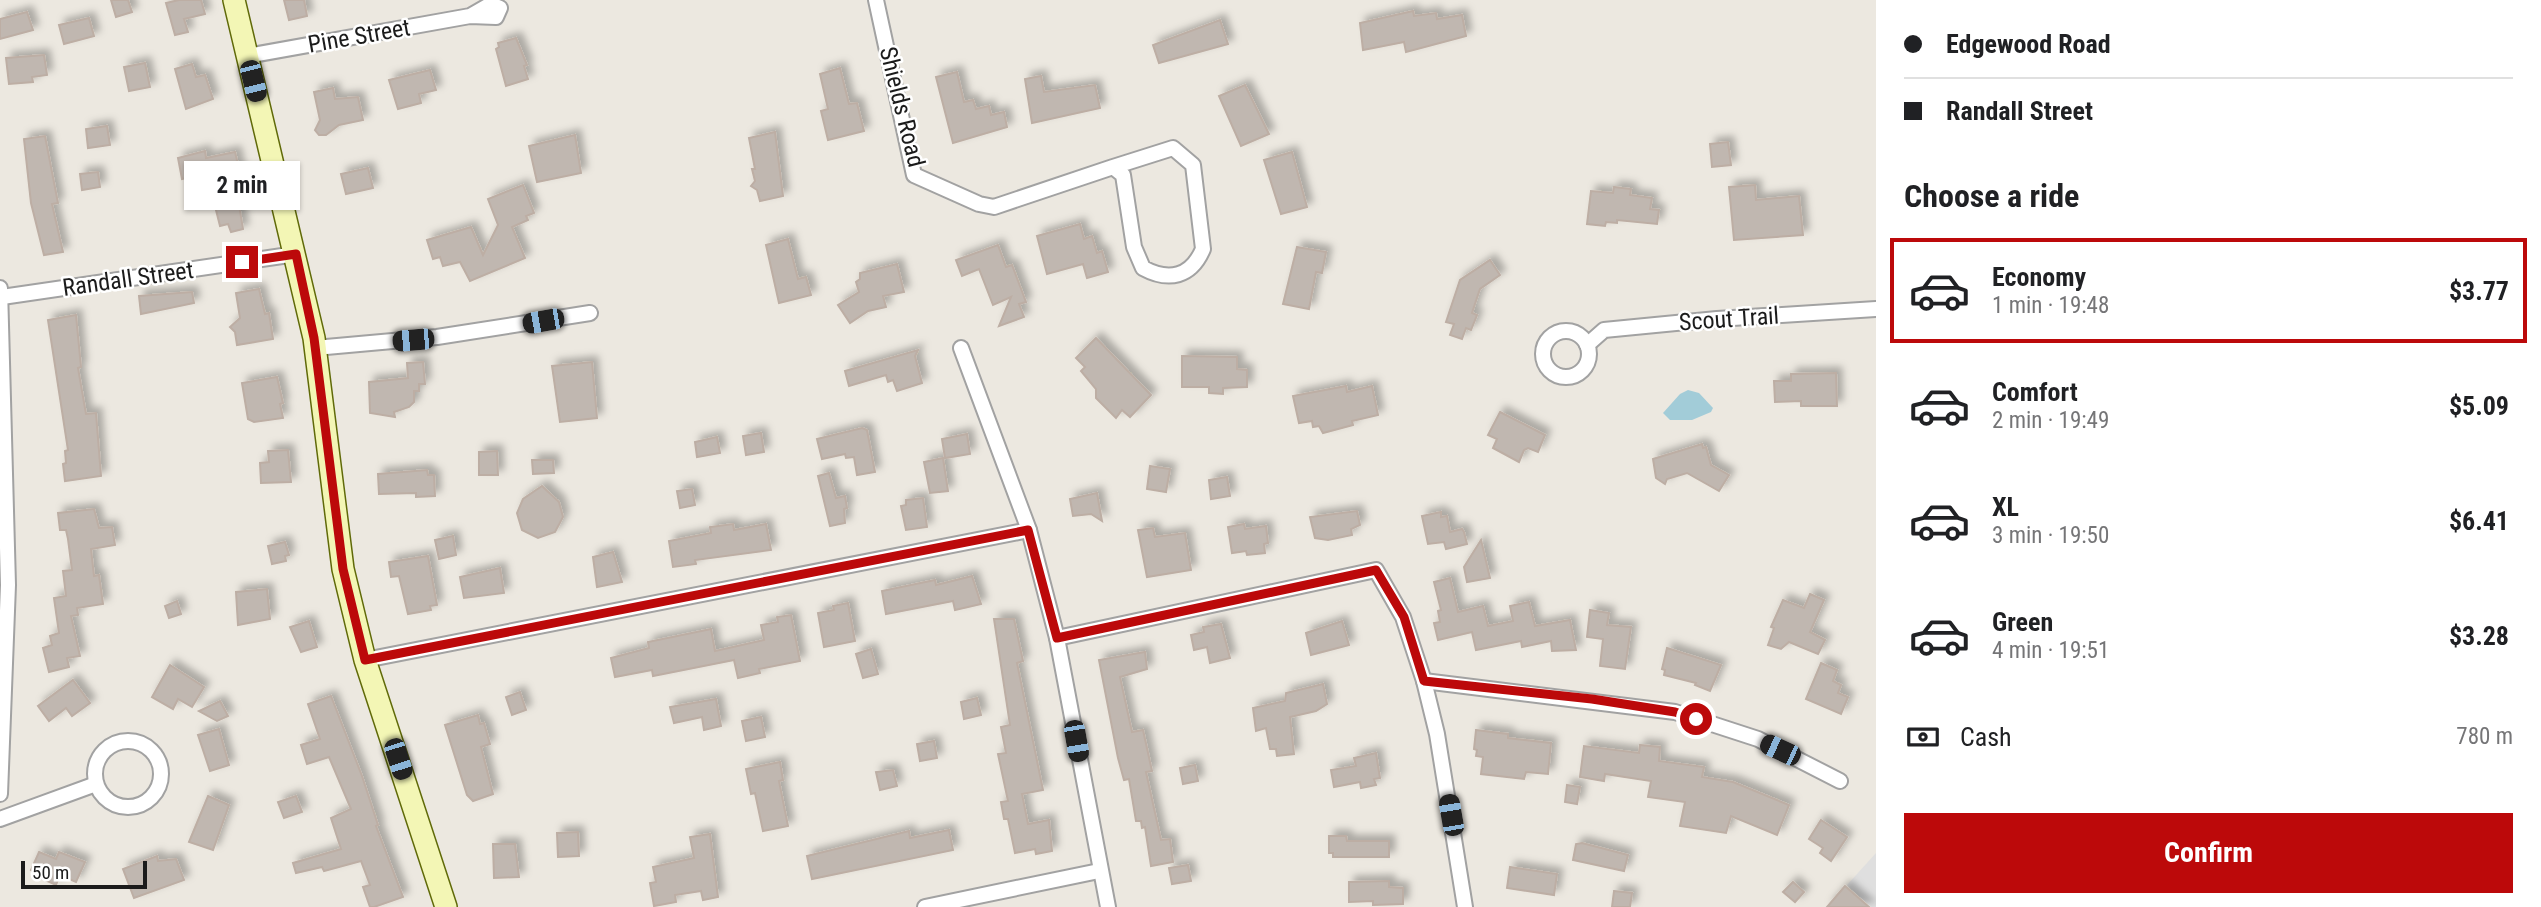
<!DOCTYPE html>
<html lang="en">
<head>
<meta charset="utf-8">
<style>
	:root { --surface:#fff; --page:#f2f2f2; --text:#202124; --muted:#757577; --line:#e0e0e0; --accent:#bc090a }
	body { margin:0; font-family:"Roboto Condensed",sans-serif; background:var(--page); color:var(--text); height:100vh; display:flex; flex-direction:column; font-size:26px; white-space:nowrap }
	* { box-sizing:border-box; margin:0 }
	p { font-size:23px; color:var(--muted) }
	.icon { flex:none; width:38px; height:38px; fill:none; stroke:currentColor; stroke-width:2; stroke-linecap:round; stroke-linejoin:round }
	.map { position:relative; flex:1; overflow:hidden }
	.drawer { display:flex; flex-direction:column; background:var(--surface); width:665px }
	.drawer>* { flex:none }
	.guide { display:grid; align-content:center; height:154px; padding:0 28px; background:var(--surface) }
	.scale { position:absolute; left:21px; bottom:18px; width:126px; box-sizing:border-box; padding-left:7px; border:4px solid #1b1b1b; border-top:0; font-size:19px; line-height:24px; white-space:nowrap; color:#1b1b1b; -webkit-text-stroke:5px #fff; paint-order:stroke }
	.end { position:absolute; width:32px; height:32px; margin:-16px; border:9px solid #bc090a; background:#fff; box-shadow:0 0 0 4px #fff }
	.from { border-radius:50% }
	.bubble { position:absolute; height:49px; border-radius:0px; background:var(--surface); box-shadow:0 2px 5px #0004; font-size:23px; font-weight:700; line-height:49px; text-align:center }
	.car { position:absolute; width:21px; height:42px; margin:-21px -10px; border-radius:9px; box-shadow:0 0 5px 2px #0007; background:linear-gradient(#222 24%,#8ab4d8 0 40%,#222 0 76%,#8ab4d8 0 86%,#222 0) }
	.guide b { display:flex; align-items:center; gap:24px; height:66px; font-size:26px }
	.guide b+b { border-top:2px solid var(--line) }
	.guide i { width:18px; height:18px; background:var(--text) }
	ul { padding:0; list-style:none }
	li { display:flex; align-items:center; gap:21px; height:105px; margin:0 14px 10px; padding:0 14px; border:4px solid transparent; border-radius:0px }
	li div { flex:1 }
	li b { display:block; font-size:26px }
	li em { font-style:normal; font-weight:700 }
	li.on { border-color:var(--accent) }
	li>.icon { width:63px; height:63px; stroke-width:1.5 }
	h2 { padding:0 28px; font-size:32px; line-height:84px }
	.pay { display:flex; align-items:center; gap:18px; height:77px; padding:0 28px; font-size:26px }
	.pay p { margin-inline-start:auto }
	.button { display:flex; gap:14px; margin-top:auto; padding:14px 28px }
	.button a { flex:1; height:80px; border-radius:0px; background:var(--accent); color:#fff; font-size:28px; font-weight:700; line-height:80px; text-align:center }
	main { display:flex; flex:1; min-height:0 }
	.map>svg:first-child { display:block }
</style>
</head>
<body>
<main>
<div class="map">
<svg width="1876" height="907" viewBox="0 0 1876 907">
	<defs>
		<filter id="shadow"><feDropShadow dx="5.5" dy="-5.5" stdDeviation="3.5" flood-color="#0004"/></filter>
	</defs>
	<rect width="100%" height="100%" fill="#ece8e0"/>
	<!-- parking -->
	<path fill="#dfdfdf" d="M1876 853V907H1871L1847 885Z"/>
	<!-- water -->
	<path fill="#a2ccd8" d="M1688 390 1699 393 1713 408 1711 412 1692 420H1670L1663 413 1680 394Z"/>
	<!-- building -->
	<g fill="#c0b7b0" stroke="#bdaea4" stroke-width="2" filter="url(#shadow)">
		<path d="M111 0H128L132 12 116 17Z"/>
		<path d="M179 0H201L205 14 184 19 188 32 175 35 166 3Z"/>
		<path d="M284 0H304L307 16 289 20Z"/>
		<path d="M1413 11 1414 16 1436 13 1437 19 1462 15 1466 36 1406 52 1404 42 1363 50 1360 23Z"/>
		<path d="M27 12 33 30 0 39V19Z"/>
		<path d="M89 18 94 36 64 44 59 25Z"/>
		<path d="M1220 20 1228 44 1159 63 1153 45Z"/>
		<path d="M516 38 527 65 524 66 528 79 506 86 496 49 499 47 498 43Z"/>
		<path d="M44 55 47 75 32 77 33 82 9 84 6 58Z"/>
		<path d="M145 63 150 87 129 91 124 67Z"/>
		<path d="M192 64 196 77 205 75 213 99 186 109 175 69Z"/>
		<path d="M840 68 849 104 857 103 864 131 828 140 821 111 828 109 820 74Z"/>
		<path d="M430 70 436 90 419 94 421 103 398 109 389 80Z"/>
		<path d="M957 72 964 102 973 100 976 109 989 106 991 115 1004 112 1007 127 953 143 936 77Z"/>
		<path d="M1041 76 1044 92 1095 85 1100 108 1032 123 1025 79Z"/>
		<path d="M1245 85 1269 134 1241 146 1219 96Z"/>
		<path d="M333 88 335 99 358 97 363 120 339 125 326 135H319L315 130 320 120 314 92Z"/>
		<path d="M107 126 110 145 88 148 86 129Z"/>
		<path d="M775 132 783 196 760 201 757 190 751 186 755 181 752 169H755L749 138Z"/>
		<path d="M575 135 581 173 537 182 529 146Z"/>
		<path d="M45 136 58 203 52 204 63 252 44 255 31 203 24 139Z"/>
		<path d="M1728 142 1731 165 1712 167 1710 144Z"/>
		<path d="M205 151 206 158 235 152 241 177 235 178 242 204 239 205 243 229 231 232 228 224 220 226 215 206 220 204 213 172 182 179 178 158Z"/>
		<path d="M1292 152 1307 207 1281 214 1264 160Z"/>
		<path d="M368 168 373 188 346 194 341 174Z"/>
		<path d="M98 172 100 187 82 190 80 174Z"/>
		<path d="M523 185 534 213 526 216 528 220 512 227 525 258 470 281 460 262 443 266 440 257 433 259 427 240 471 227 483 255 498 225 488 199Z"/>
		<path d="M1755 185 1756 200 1799 196 1803 235 1734 240 1729 187Z"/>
		<path d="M1614 187 1631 189 1630 195 1652 198 1650 209 1659 210 1657 224 1617 220V223L1606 222 1605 226 1587 224 1591 191 1613 193Z"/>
		<path d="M1080 224 1084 239 1092 236 1097 253 1102 251 1108 272 1087 278 1083 264 1047 274 1037 236Z"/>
		<path d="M788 239 798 279 806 277 811 295 779 303 766 245Z"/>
		<path d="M998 245 1006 267 1012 265 1026 302 1019 304 1024 317 999 326 1011 297 993 305 979 269 962 276 956 260Z"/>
		<path d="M1297 247 1326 252 1322 273 1316 272 1309 309 1283 304Z"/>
		<path d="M1490 260 1500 275 1480 289 1472 313 1477 315 1471 330 1466 328 1462 339 1450 335 1454 324 1446 322 1460 280Z"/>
		<path d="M897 264 904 292 883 296 886 307 868 311 850 323 838 305 859 292 856 282 860 279V273Z"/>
		<path d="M259 289 265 314 269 313 273 339 237 345 235 332 230 327 240 318 236 293Z"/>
		<path d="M192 292 194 303 141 314 139 296Z"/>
		<path d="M76 315 81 367 78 368 86 414 96 413 101 476 65 481 63 464 66 463 65 451 68 450 48 320Z"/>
		<path d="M1096 338 1151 395 1130 417 1122 410 1116 418 1096 398V389L1081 371 1085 367 1076 358Z"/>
		<path d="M918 350 915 356 922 383 897 391 893 380 888 382 886 375 849 386 845 371Z"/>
		<path d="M1182 356 1237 357V369L1247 370V387L1223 388V394L1209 393V387H1182Z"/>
		<path d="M423 362 425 384H419V391H414V402L409 407 394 412 395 417 370 413 369 382 408 378 407 363Z"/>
		<path d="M592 362 597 418 560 422 552 366Z"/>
		<path d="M1836 373 1837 406H1801V401L1775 402 1774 381H1791V374Z"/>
		<path d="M277 377 283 403 280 404 283 418 254 422 248 419 242 383Z"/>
		<path d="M1346 386 1347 392 1372 386 1378 415 1352 421 1353 425 1323 433 1319 426 1313 427 1312 421 1299 423 1293 396Z"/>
		<path d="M1500 412 1545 435 1538 452 1528 448 1524 450 1519 462 1493 448 1497 439 1488 435Z"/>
		<path d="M862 428 867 430 875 472 857 475 854 457 846 458 845 454 822 459 817 439Z"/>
		<path d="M761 433 764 452 746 455 743 436Z"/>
		<path d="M967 434 970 454 945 458 942 439Z"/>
		<path d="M717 437 720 453 697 457 695 442Z"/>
		<path d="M1702 444 1703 448 1706 447 1711 465 1729 475 1719 491 1687 473 1667 479 1665 484 1656 478 1653 459Z"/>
		<path d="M288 450 291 482 261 483 260 463 269 462 268 451Z"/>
		<path d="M497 451 498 475H479V452Z"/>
		<path d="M943 458 948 491 930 493 924 462Z"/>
		<path d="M532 460H553L554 473 533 474Z"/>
		<path d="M1150 466 1170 469 1166 492 1147 489Z"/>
		<path d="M427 470 428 475H434L435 496 416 497V493L379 494 378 474Z"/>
		<path d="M829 473 836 498 845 496 847 508 844 509 845 523 830 526 818 476Z"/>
		<path d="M1227 477 1230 496 1211 499 1209 480Z"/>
		<path d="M542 486 559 502 563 517 555 532 538 538 522 530 517 513 523 499Z"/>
		<path d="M692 489 695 505 680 508 677 491Z"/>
		<path d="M1097 493 1102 521 1091 514 1073 516 1070 499Z"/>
		<path d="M923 498 927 527 906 530 901 506 906 505V500Z"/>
		<path d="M94 509 99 528 112 527 115 545 91 549 94 576 99 575 103 604 77 608 78 615 71 616 80 656 67 658 69 667 49 672 43 648 52 645 50 636 59 633 54 598 66 596 63 571 72 570 68 539 66 530H60L58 513Z"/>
		<path d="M1357 511 1360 525 1351 529 1352 535 1328 540 1315 538 1310 517Z"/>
		<path d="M1441 512V517L1447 516 1450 532 1462 529 1464 532 1467 544 1446 549 1444 542 1428 544 1422 516Z"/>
		<path d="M733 524 734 530 766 524 771 550 695 560 696 564 673 567 669 541 711 533 710 527Z"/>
		<path d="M1244 524 1245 529 1266 526 1268 543 1264 544 1265 553 1247 555 1246 551 1232 553 1228 527Z"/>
		<path d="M1153 528 1155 537 1185 533 1191 570 1147 577 1138 530Z"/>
		<path d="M453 536 456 555 439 559 435 540Z"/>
		<path d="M1481 540 1490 578 1467 582 1464 567Z"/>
		<path d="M285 542 289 555 285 556 286 561 272 564 268 546Z"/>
		<path d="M613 552 622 582 597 587 593 557Z"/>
		<path d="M428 556 437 605 430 606 431 610 408 614 399 576 391 577 389 562Z"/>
		<path d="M500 568 504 593 464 598 460 577Z"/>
		<path d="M972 576 981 604 955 610 953 601 886 614 882 591 935 580 936 585Z"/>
		<path d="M1450 578 1458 612 1483 606 1488 626 1513 621 1510 606 1529 602 1535 626 1570 620 1576 650 1552 651 1551 641 1522 647 1521 641 1476 650 1472 632 1438 640 1434 623 1440 622 1438 611 1441 610 1434 582Z"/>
		<path d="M267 589 270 619 238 625 236 592Z"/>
		<path d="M1810 594 1824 600 1810 632 1825 640 1818 654 1789 642 1781 649 1768 645 1774 628 1771 627 1783 600 1804 608Z"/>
		<path d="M177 601 181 614 169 618 165 606Z"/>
		<path d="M848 603 855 641 824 647 818 613 834 610 833 606Z"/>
		<path d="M1590 610 1609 613 1607 625 1631 627 1625 669 1600 666 1603 639 1587 637Z"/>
		<path d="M791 615 800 661 759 669 760 673 738 678 734 660 653 676 652 670 615 677 611 658 649 648 648 642 711 629 715 651 764 640 761 625 778 622 777 617Z"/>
		<path d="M994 619H1014L1023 661 1017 663 1043 790 1022 794 1028 824 1049 820 1052 851 1036 854 1035 849 1015 853 1008 819H1004L1001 802 1008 801 998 754 1006 753 1001 727 1010 725Z"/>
		<path d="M309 621 317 647 301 652 290 627Z"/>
		<path d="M1342 621 1349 645 1311 655 1306 633Z"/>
		<path d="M1221 624 1230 658 1210 663 1207 647 1194 650 1191 635 1204 632 1203 627Z"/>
		<path d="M1667 648 1721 665 1710 691 1695 685 1696 683 1664 675 1665 670 1662 669Z"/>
		<path d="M871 649 878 674 863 678 856 654Z"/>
		<path d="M1145 652 1147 669 1120 677 1132 732 1143 730 1152 771 1146 772 1161 840 1170 839 1173 862 1151 866 1145 827 1142 828 1141 821H1136L1129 779 1124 780 1118 758 1099 660Z"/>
		<path d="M1821 663 1837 670 1833 681 1841 685 1838 693 1848 697 1841 714 1806 699Z"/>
		<path d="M170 665 204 687 192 707 178 699 173 709 152 697Z"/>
		<path d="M73 680 90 703 72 716 66 708 49 721 38 706Z"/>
		<path d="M1323 684 1327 704 1316 711 1290 717 1294 754 1277 756 1276 749H1270L1266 728 1256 731 1253 708 1285 701 1286 693Z"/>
		<path d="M520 692 526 710 512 715 506 697Z"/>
		<path d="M331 696 362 776 378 825 376 826 403 897 374 907H370L363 887 370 885 361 861 324 871 322 867 296 873 293 863 341 849 331 818 351 809 329 757 307 764 301 745 320 739 308 704Z"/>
		<path d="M977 698 981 715 964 719 961 702Z"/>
		<path d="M716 699 721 726 704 730 702 717 674 723 670 707Z"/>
		<path d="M220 701 228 716 217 721 199 711Z"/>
		<path d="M478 715 480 724 484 723 490 744 481 747 493 794 473 801 467 795 445 725Z"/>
		<path d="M761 717 765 737 746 741 742 721Z"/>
		<path d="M219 729 229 765 210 771 198 735Z"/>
		<path d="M1476 730 1508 734V738L1551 743 1548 774 1526 772 1524 779 1481 774 1483 757 1476 756 1477 750 1474 749Z"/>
		<path d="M934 741 937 758 920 761 917 744Z"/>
		<path d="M1640 745 1660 747 1659 761 1704 767 1702 777 1733 782 1789 805 1777 835 1731 816 1726 833 1680 826 1685 802 1648 797 1651 781 1605 774 1604 781 1580 777 1584 746 1639 753Z"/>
		<path d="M1376 753 1380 778 1374 779 1376 785 1361 788 1360 782 1334 787 1331 770 1356 766 1354 758Z"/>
		<path d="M780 762 783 780 779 781 788 826 763 831 755 793 751 794 746 769Z"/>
		<path d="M1195 765 1198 781 1183 784 1180 768Z"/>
		<path d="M893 770 897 786 880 790 876 772Z"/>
		<path d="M1567 785 1580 787 1577 804 1565 802Z"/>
		<path d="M208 796 229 805 213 850 189 842Z"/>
		<path d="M296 796 302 812 284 818 278 802Z"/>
		<path d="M1821 820 1847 837 1831 861 1820 853 1823 848 1809 839Z"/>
		<path d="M949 830 953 850 812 879 807 856 909 831 910 838Z"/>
		<path d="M578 832 579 856 558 857 557 833Z"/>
		<path d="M710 834 718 897 703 900 701 891 675 895 676 902 654 906 650 883 656 882 653 867 694 858 690 837Z"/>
		<path d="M1329 836H1346L1347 841H1389V857H1333V853H1329Z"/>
		<path d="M1582 843 1628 855 1624 871 1573 860 1576 844Z"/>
		<path d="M493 844H515L519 877 494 878Z"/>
		<path d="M39 852 56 859 59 852 85 862 76 882 60 875 56 885 38 877 39 874 31 870Z"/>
		<path d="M157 856 158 861 176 859 184 880 134 898 123 869Z"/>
		<path d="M1188 865 1191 881 1172 884 1169 868Z"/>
		<path d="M1510 867 1557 874 1554 895 1507 888Z"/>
		<path d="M1389 881V887L1403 888V904L1373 905V901L1349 902V882Z"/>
		<path d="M1793 882 1804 892 1795 902 1783 892Z"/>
		<path d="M1845 886 1869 907H1827Z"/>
		<path d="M1614 891 1632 893 1630 907H1612Z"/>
	</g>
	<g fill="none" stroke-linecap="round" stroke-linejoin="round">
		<!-- street casing -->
		<g stroke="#a2a2a2" stroke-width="18">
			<g id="street">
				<path d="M876 0 914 175 979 204 994 207 1113 167 1123 175 1134 247 1143 268C1169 282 1191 277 1203 249L1193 165 1173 148 1113 167"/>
				<path d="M247 56 470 16 496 17 500 8 491 4 470 16"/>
				<path d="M0 288 8 585 0 794"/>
				<path d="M2 297 296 254"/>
				<circle cx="1566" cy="354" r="23"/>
				<path d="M1587 345 1604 330 1717 319 1876 309"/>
				<path d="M315 348 437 337 590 313"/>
				<path d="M961 348 1029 530 1057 638 1108 907"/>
				<path d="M1057 638 1376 570 1403 617 1424 681 1437 734 1465 907"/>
				<path d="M365 660 1029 530"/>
				<path d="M1424 681 1675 712 1758 739 1840 781"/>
				<circle cx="128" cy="774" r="33"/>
				<path d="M0 819 96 784"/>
				<path d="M925 907 1099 871"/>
			</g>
		</g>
		<!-- secondary casing -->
		<g stroke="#606a09" stroke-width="24">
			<path id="secondary" d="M234 0 314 338 343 569 365 660 446 907"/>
		</g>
		<!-- street -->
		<use href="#street" stroke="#fff" stroke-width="14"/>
		<!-- secondary -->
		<use href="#secondary" stroke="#f3f6b5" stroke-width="21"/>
	</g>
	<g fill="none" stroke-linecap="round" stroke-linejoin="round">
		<!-- route -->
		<path stroke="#bc090a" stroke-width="9" d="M242 262 296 254 314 338 343 569 365 660 1028 530 1057 638 1376 570 1404 617 1424 681 1592 699 1675 712 1696 719"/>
	</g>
	<g text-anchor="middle" stroke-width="5" stroke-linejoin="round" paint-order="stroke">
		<!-- street labels -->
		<g font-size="24" fill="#1b1b1b" stroke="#fff">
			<text transform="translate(359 36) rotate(-10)" y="8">Pine Street</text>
			<text transform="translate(902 107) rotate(76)" y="8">Shields Road</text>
			<text transform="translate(128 279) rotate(-8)" y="8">Randall Street</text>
			<text transform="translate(1729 319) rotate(-4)" y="8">Scout Trail</text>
		</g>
	</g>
</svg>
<div class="scale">50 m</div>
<i class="end from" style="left:1696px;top:719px"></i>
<i class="end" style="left:242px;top:262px"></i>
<div class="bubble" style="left:184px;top:161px;width:116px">2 min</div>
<i class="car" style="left:253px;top:81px;rotate:166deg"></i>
<i class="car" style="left:543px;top:321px;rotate:260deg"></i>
<i class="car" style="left:413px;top:340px;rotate:265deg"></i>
<i class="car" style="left:1076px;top:741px;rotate:170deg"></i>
<i class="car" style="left:1780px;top:750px;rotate:295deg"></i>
<i class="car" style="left:398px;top:759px;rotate:162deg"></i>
<i class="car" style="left:1451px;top:815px;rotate:350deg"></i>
</div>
<section class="drawer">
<div class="guide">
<b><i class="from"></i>Edgewood Road</b>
<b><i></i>Randall Street</b>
</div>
<h2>Choose a ride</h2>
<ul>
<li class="on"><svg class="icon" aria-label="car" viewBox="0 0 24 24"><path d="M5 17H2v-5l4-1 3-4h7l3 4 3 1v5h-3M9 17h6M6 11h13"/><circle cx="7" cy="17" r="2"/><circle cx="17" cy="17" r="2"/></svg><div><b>Economy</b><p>1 min · 19:48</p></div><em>$3.77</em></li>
<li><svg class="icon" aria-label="car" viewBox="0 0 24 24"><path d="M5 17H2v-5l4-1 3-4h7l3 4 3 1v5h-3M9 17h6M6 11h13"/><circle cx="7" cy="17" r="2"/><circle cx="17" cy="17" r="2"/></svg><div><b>Comfort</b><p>2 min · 19:49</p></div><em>$5.09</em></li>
<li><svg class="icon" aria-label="car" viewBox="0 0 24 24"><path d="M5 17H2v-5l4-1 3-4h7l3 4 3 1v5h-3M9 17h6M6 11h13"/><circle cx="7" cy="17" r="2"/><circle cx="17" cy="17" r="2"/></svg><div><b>XL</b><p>3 min · 19:50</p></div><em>$6.41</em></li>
<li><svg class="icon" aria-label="car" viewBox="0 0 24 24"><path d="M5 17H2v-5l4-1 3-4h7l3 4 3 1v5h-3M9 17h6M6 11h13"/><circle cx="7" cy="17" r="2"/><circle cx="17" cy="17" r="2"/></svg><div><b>Green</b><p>4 min · 19:51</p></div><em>$3.28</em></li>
</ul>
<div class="pay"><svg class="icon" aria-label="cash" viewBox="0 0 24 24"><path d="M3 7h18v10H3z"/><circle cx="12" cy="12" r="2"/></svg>Cash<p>780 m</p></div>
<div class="button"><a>Confirm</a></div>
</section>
</main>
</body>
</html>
